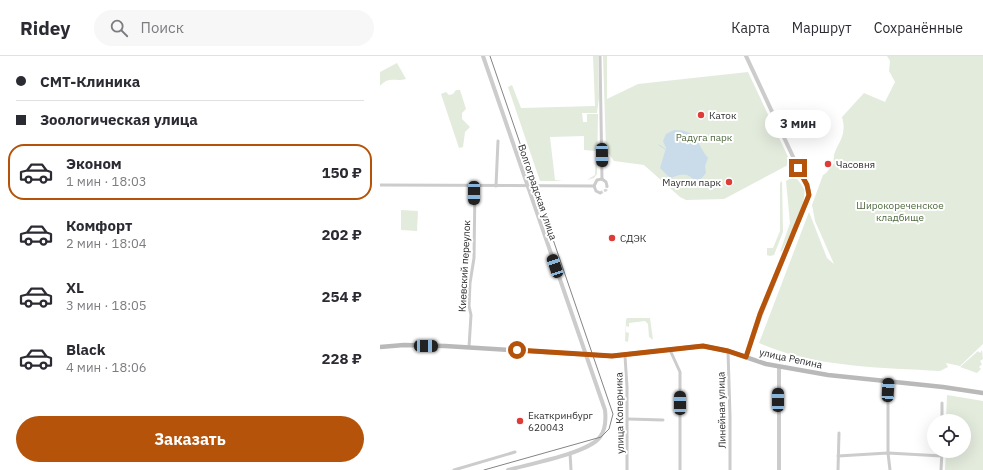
<!DOCTYPE html>
<html lang="ru">
<head>
<meta charset="utf-8">
<style>
	:root { --surface:#fff; --page:#f7f7f7; --text:#2b2b33; --muted:#7c7c81; --line:#e1e1e2; --accent:#b45309 }
	body { margin:0; font-family:"IBM Plex Sans",sans-serif; background:var(--page); color:var(--text); height:100vh; display:flex; flex-direction:column; font-size:15px; white-space:nowrap }
	* { box-sizing:border-box; margin:0 }
	p { font-size:13px; color:var(--muted) }
	.icon { flex:none; width:22px; height:22px; fill:none; stroke:currentColor; stroke-width:2; stroke-linecap:round; stroke-linejoin:round }
	.map { position:relative; flex:1; overflow:hidden }
	.side { display:flex; flex-direction:column; background:var(--surface); width:380px }
	.side>* { flex:none }
	.guide { display:grid; align-content:center; height:88px; padding:0 16px; background:var(--surface) }
	.buttons { position:absolute; left:547px; top:358px; display:grid; gap:8px }
	.buttons a { display:grid; place-items:center; width:44px; height:44px; border-radius:50%; background:var(--surface); box-shadow:0 4px 16px #0002; font-size:20px }
	.end { position:absolute; width:18px; height:18px; margin:-9px; border:5px solid #b45309; background:#fff; box-shadow:0 0 0 2px #fff }
	.from { border-radius:50% }
	.bubble { position:absolute; height:28px; border-radius:14px; background:var(--surface); box-shadow:0 4px 16px #0002; font-size:13px; font-weight:700; line-height:28px; text-align:center }
	.car { position:absolute; width:12px; height:24px; margin:-12px -6px; border-radius:5px; box-shadow:0 0 3px 1px #0007; background:linear-gradient(#222 24%,#8ab4d8 0 40%,#222 0 76%,#8ab4d8 0 86%,#222 0) }
	.guide b { display:flex; align-items:center; gap:14px; height:38px; font-size:15px }
	.guide b+b { border-top:1px solid var(--line) }
	.guide i { width:10px; height:10px; background:var(--text) }
	ul { padding:0; list-style:none }
	li { display:flex; align-items:center; gap:12px; height:56px; margin:0 8px 6px; padding:0 8px; border:2px solid transparent; border-radius:16px }
	li div { flex:1 }
	li b { display:block; font-size:15px }
	li em { font-style:normal; font-weight:700 }
	li.current { border-color:var(--accent) }
	li>.icon { width:36px; height:36px; stroke-width:1.5 }
	.action { display:flex; gap:8px; margin-top:auto; padding:8px 16px }
	.action a { flex:1; height:46px; border-radius:24px; background:var(--accent); color:#fff; font-size:16px; font-weight:700; line-height:46px; text-align:center }
	header { display:flex; align-items:center; gap:24px; box-sizing:border-box; height:56px; padding:0 20px; background:var(--surface); border-bottom:1px solid var(--line) }
	header strong { font-size:19px }
	nav { display:flex; gap:22px; margin-inline-start:auto; font-size:14px }
	.search { width:280px; height:36px; background:var(--page); display:flex; align-items:center; gap:10px; box-sizing:border-box; padding:0 14px; border-radius:22px; color:var(--muted); font-size:15px }
	main { display:flex; flex:1; min-height:0 }
	.map>svg:first-child { display:block }
</style>
</head>
<body>
<header>
<strong>Ridey</strong>
<div class="search"><svg class="icon" aria-label="search" viewBox="0 0 24 24"><circle cx="10" cy="10" r="6"/><path d="M15 15l6 6"/></svg>Поиск</div>
<nav><a>Карта</a><a>Маршрут</a><a>Сохранённые</a></nav>
</header>
<main>
<section class="side">
<div class="guide">
<b><i class="from"></i>СМТ-Клиника</b>
<b><i></i>Зоологическая улица</b>
</div>
<ul>
<li class="current"><svg class="icon" aria-label="car" viewBox="0 0 24 24"><path d="M5 17H2v-5l4-1 3-4h7l3 4 3 1v5h-3M9 17h6M6 11h13"/><circle cx="7" cy="17" r="2"/><circle cx="17" cy="17" r="2"/></svg><div><b>Эконом</b><p>1 мин · 18:03</p></div><em>150 ₽</em></li>
<li><svg class="icon" aria-label="car" viewBox="0 0 24 24"><path d="M5 17H2v-5l4-1 3-4h7l3 4 3 1v5h-3M9 17h6M6 11h13"/><circle cx="7" cy="17" r="2"/><circle cx="17" cy="17" r="2"/></svg><div><b>Комфорт</b><p>2 мин · 18:04</p></div><em>202 ₽</em></li>
<li><svg class="icon" aria-label="car" viewBox="0 0 24 24"><path d="M5 17H2v-5l4-1 3-4h7l3 4 3 1v5h-3M9 17h6M6 11h13"/><circle cx="7" cy="17" r="2"/><circle cx="17" cy="17" r="2"/></svg><div><b>XL</b><p>3 мин · 18:05</p></div><em>254 ₽</em></li>
<li><svg class="icon" aria-label="car" viewBox="0 0 24 24"><path d="M5 17H2v-5l4-1 3-4h7l3 4 3 1v5h-3M9 17h6M6 11h13"/><circle cx="7" cy="17" r="2"/><circle cx="17" cy="17" r="2"/></svg><div><b>Black</b><p>4 мин · 18:06</p></div><em>228 ₽</em></li>
</ul>
<div class="action"><a>Заказать</a></div>
</section>
<div class="map">
<svg width="603" height="414" viewBox="0 0 603 414">
	<rect width="100%" height="100%" fill="#fff"/>
	<!-- green -->
	<g fill="#e3ebdd">
		<path d="M213 0H218L219 42 217 57H202L203 66H207V58H218L217 118 214 122 207 124 215 119 216 95 204 94V80L170 81 175 124 183 125H160L128 31 132 29 141 52 215 50Z"/>
		<path d="M223 0H227V43L258 28 368 16 410 105 408 109 344 143 306 144 300 141 264 109 234 105 226 94Z"/>
		<path d="M507 0H603V288L580 310 566 307 568 311 560 315C502 312 432 311 379 287L429 156 447 202 454 208 435 165 432 149 443 119 446 117 454 107C451 90 469 85 462 61L484 37 505 46 515 26 509 15 510 5Z"/>
		<path d="M17 7 26 23C15 26 9 20 0 30V16Z"/>
		<path d="M76 34H80L86 53 82 57V63L90 71 85 76 83 91 79 92 61 38 66 36 69 39 73 38Z"/>
		<path d="M415 120C418 124 422 129 424 133 428 145 408 184 402 195L400 196 410 167 406 125Z"/>
		<path d="M402 125 403 176 394 199 390 200 387 199V192H393L400 175V127Z"/>
		<path d="M21 154 38 155 37 175 21 174Z"/>
		<path d="M247 262H270L273 284 269 281 268 268 265 265 249 267V271L246 270V276L249 277 248 286 245 285 246 264Z"/>
		<path d="M602 294 603 303 600 305 602 308 599 311 601 313 597 317 580 311 598 295 600 297Z"/>
		<path d="M567 339 603 345V414H565L566 395H584V365H566Z"/>
	</g>
	<!-- water -->
	<path fill="#cadbea" d="M294 74C319 74 315 86 328 102L325 110 326 117 320 124C313 125 312 121 307 119 300 117 295 121 290 122L280 112 286 92 283 85 286 78Z"/>
	<g fill="none" stroke-linecap="round" stroke-linejoin="round">
		<!-- stream -->
		<path stroke="#cadbea" stroke-width="1" d="M279 89 285 93"/>
		<!-- minor-tunnel -->
		<path stroke="#d5d5d5" stroke-width="3" stroke-dasharray="3 1.5" stroke-linecap="butt" d="M220 137 226 134 227 130"/>
		<!-- minor -->
		<g stroke="#ccc" stroke-width="3">
			<path d="M220 0 222 123"/>
			<path d="M222 123 226 126 227 130"/>
			<path d="M0 129 214 130"/>
			<path d="M116 130 118 85"/>
			<path d="M214 130 217 124 222 123"/>
			<path d="M214 130 216 135 220 137"/>
			<path d="M89 291 91 259 89 250 90 227 94 202 95 130"/>
			<path d="M290 294 300 316V414"/>
			<path d="M348 295 350 360V414"/>
			<path d="M245 300 247 331V414"/>
			<path d="M508 326V397L510 414"/>
			<path d="M248 363 283 364"/>
			<path d="M562 365V347"/>
			<path d="M190 397 191 414"/>
			<path d="M458 400 508 397 562 400"/>
			<path d="M74 414 135 396"/>
			<path d="M458 414 459 377"/>
			<path d="M561 414 562 395"/>
		</g>
		<!-- tertiary -->
		<g stroke="#ccc" stroke-width="4">
			<path d="M103 0 225 354C226 363 226 373 220 381 209 397 149 408 128 414"/>
			<path d="M366 0 429 135 428 142 381 258 366 301"/>
			<path d="M399 414V311"/>
		</g>
		<!-- secondary -->
		<path stroke="#b9b9b9" stroke-width="4.5" d="M0 291 24 289 65 290 232 300 323 290 348 295 386 308 448 319 563 331 603 337"/>
		<!-- tram -->
		<path stroke="#848484" stroke-width="1" d="M104 414 221 381 229 373 233 358 110 0"/>
	</g>
	<g fill="none" stroke-linecap="round" stroke-linejoin="round">
		<!-- route -->
		<path stroke="#b45309" stroke-width="5" d="M137 294 232 300 323 290 348 295 366 301 380 258 429 139 427 129 418 112"/>
	</g>
	<!-- markers -->
	<g fill="#de3c39" stroke="#fff" stroke-width="1.5">
		<circle cx="321" cy="59" r="4"/>
		<circle cx="448" cy="108" r="4"/>
		<circle cx="349" cy="126" r="4"/>
		<circle cx="232" cy="182" r="4"/>
		<circle cx="140" cy="365" r="4"/>
	</g>
	<g text-anchor="middle" stroke-width="4" stroke-linejoin="round" paint-order="stroke">
		<!-- poi labels -->
		<g font-size="10" fill="#2f2f2f" stroke="#fff" text-anchor="start">
			<text x="329" y="63">Каток</text>
			<text x="456" y="112">Часовня</text>
			<text x="341" y="130" text-anchor="end">Маугли парк</text>
			<text x="240" y="186">СДЭК</text>
			<text x="148" y="363">Екаткринбург<tspan x="148" dy="12">620043</tspan></text>
		</g>
		<!-- park labels -->
		<g font-size="10" fill="#4e693e" stroke="#fff">
			<text x="324" y="85">Радуга парк</text>
			<text x="520" y="153">Широкореченское<tspan x="520" dy="12">кладбище</tspan></text>
		</g>
		<!-- street labels -->
		<g font-size="10" fill="#2f2f2f" stroke="#fff">
			<text transform="translate(158 136) rotate(71)" y="4">Волгоградская улица</text>
			<text transform="translate(84 210) rotate(-87)" y="4">Киевский переулок</text>
			<text transform="translate(411 302) rotate(12)" y="4">улица Репина</text>
			<text transform="translate(341 354) rotate(-91)" y="4">Линейная улица</text>
			<text transform="translate(239 357) rotate(-91)" y="4">улица Коперника</text>
		</g>
	</g>
</svg>
<div class="buttons">
<a><svg class="icon" aria-label="locate" viewBox="0 0 24 24"><circle cx="12" cy="12" r="6"/><path d="M12 2v4M12 18v4M2 12h4M18 12h4"/></svg></a>
</div>
<i class="end from" style="left:137px;top:294px"></i>
<i class="end" style="left:418px;top:112px"></i>
<div class="bubble" style="left:385px;top:54px;width:66px">3 мин</div>
<i class="car" style="left:222px;top:99px;rotate:179deg"></i>
<i class="car" style="left:94px;top:137px;rotate:180deg"></i>
<i class="car" style="left:175px;top:210px;rotate:341deg"></i>
<i class="car" style="left:46px;top:290px;rotate:91deg"></i>
<i class="car" style="left:508px;top:334px;rotate:3deg"></i>
<i class="car" style="left:398px;top:344px;rotate:0deg"></i>
<i class="car" style="left:300px;top:347px;rotate:0deg"></i>
</div>
</main>
</body>
</html>
